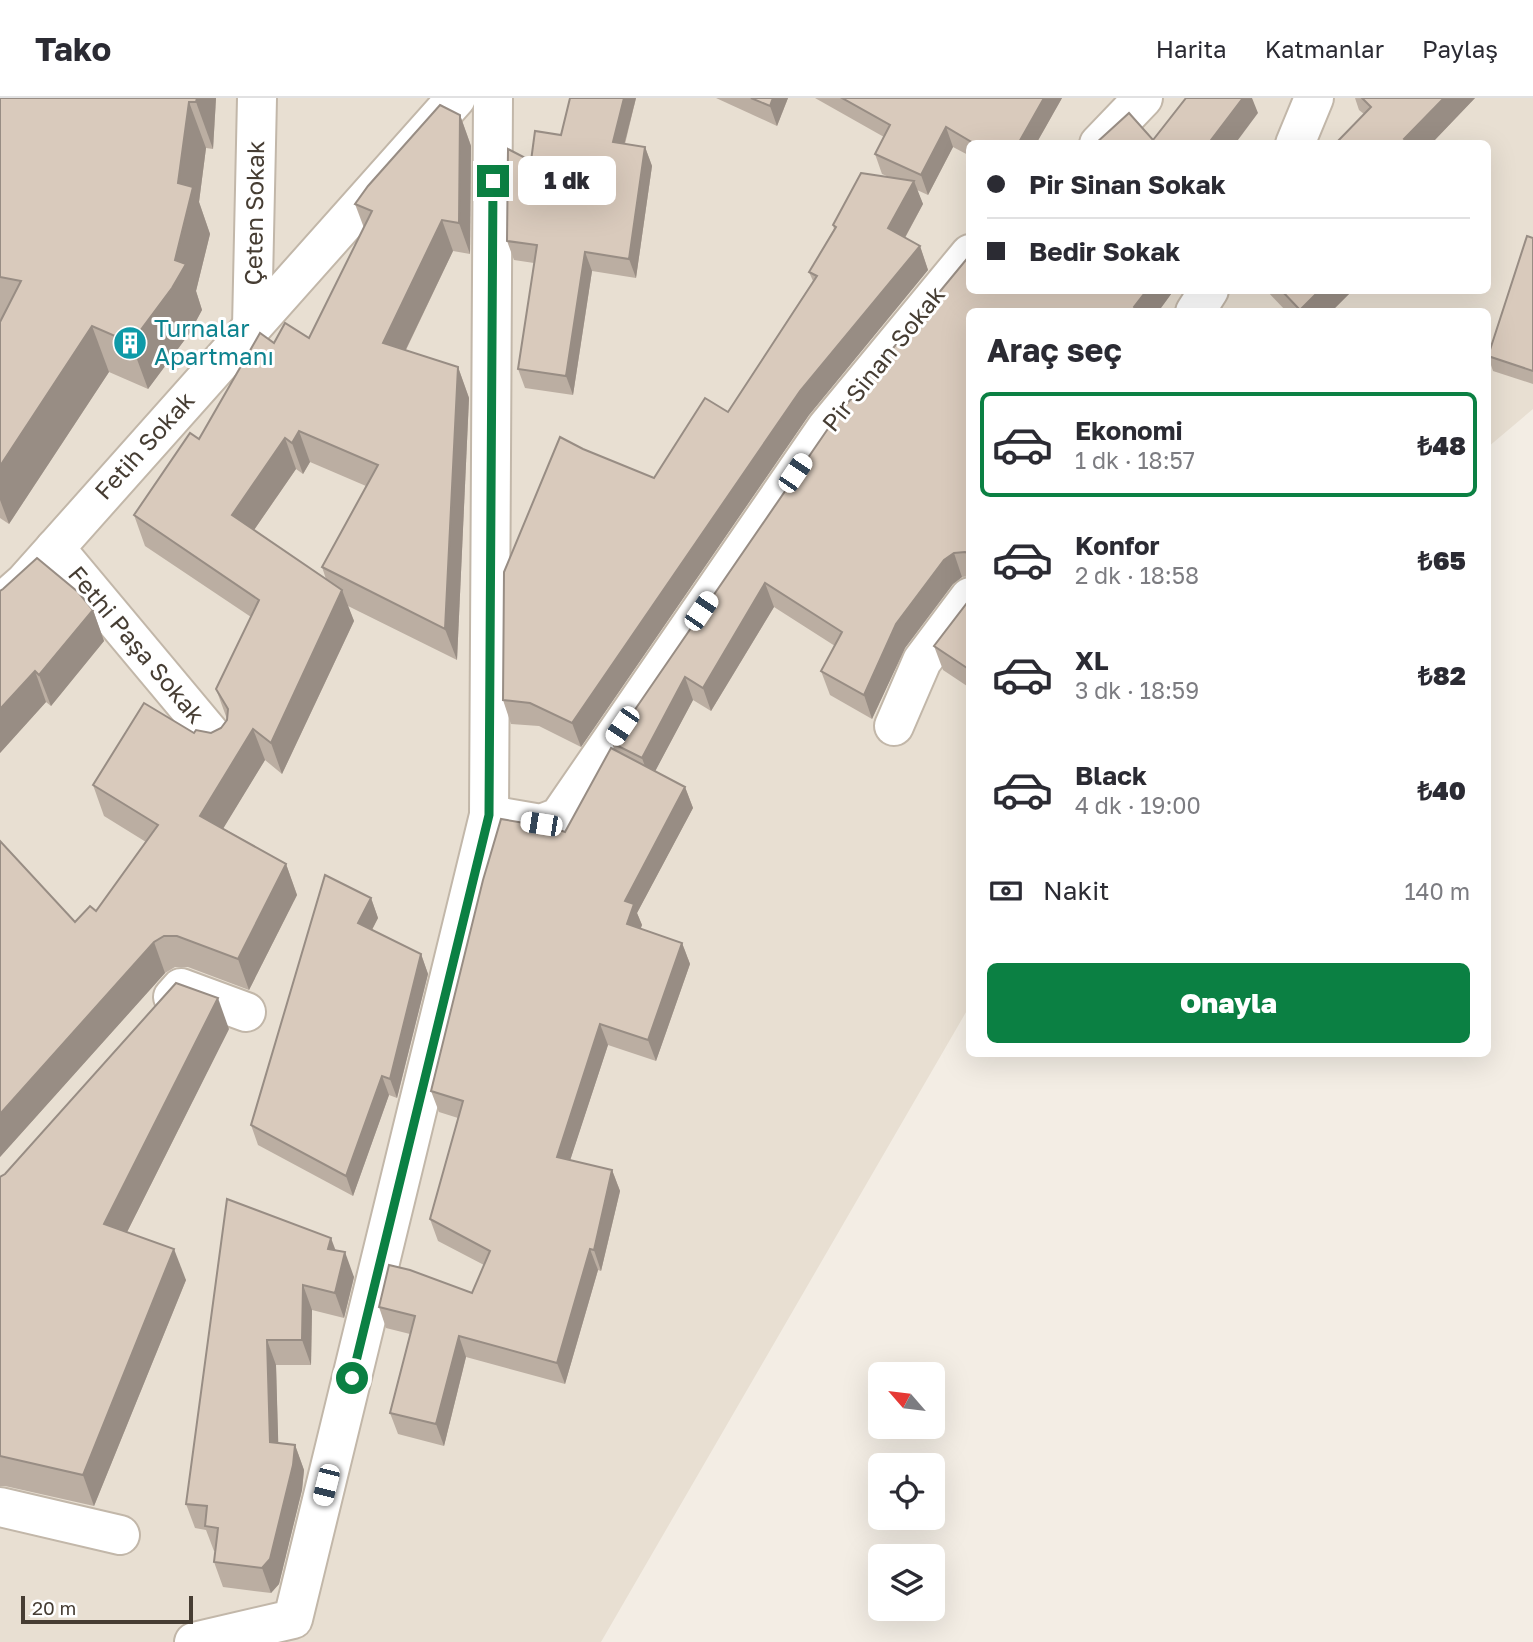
<!DOCTYPE html>
<html lang="tr">
<head>
<meta charset="utf-8">
<style>
	:root { --surface:#fff; --page:#f2f2f3; --text:#2b2b33; --muted:#7c7c81; --line:#e1e1e2; --accent:#0b8043 }
	body { margin:0; font-family:"Golos Text",sans-serif; background:var(--page); color:var(--text); height:100vh; display:flex; flex-direction:column; font-size:26px; white-space:nowrap }
	* { box-sizing:border-box; margin:0 }
	p { font-size:23px; color:var(--muted) }
	.icon { flex:none; width:38px; height:38px; fill:none; stroke:currentColor; stroke-width:2; stroke-linecap:round; stroke-linejoin:round }
	.map { position:relative; flex:1; overflow:hidden }
	.panel { position:absolute; left:966px; top:210px; width:525px; height:749px; display:flex; flex-direction:column; background:var(--surface); border-radius:10px; box-shadow:0 7px 28px #0002 }
	.panel>* { flex:none }
	.guide { position:absolute; left:966px; top:42px; width:525px; height:154px; border-radius:10px; box-shadow:0 7px 28px #0002; display:grid; align-content:center; height:154px; padding:0 21px; background:var(--surface) }
	.needle { width:46px; rotate:298deg }
	.fabs { position:absolute; left:868px; top:1264px; display:grid; gap:14px }
	.fabs a { display:grid; place-items:center; width:77px; height:77px; border-radius:10px; background:var(--surface); box-shadow:0 7px 28px #0002; font-size:35px }
	.scale { position:absolute; left:21px; bottom:18px; width:172px; box-sizing:border-box; padding-left:7px; border:4px solid #463d33; border-top:0; font-size:19px; line-height:24px; white-space:nowrap; color:#463d33; -webkit-text-stroke:5px #fff; paint-order:stroke }
	.end { position:absolute; width:32px; height:32px; margin:-16px; border:9px solid #0b8043; background:#fff; box-shadow:0 0 0 4px #fff }
	.from { border-radius:50% }
	.bubble { position:absolute; height:49px; border-radius:10px; background:var(--surface); box-shadow:0 7px 28px #0002; font-size:23px; font-weight:800; line-height:49px; text-align:center }
	.car { position:absolute; width:21px; height:42px; margin:-21px -10px; border-radius:9px; box-shadow:0 0 5px 2px #0007; background:linear-gradient(#fff 24%,#345 0 40%,#fff 0 76%,#345 0 86%,#fff 0) }
	.guide b { display:flex; align-items:center; gap:24px; height:66px; font-size:26px }
	.guide b+b { border-top:2px solid var(--line) }
	.guide i { width:18px; height:18px; background:var(--text) }
	ul { padding:0; list-style:none }
	li { display:flex; align-items:center; gap:21px; height:105px; margin:0 14px 10px; padding:0 7px; border:4px solid transparent; border-radius:10px }
	li div { flex:1 }
	li b { display:block; font-size:26px }
	li em { font-style:normal; font-weight:800 }
	li.on { border-color:var(--accent) }
	li>.icon { width:63px; height:63px; stroke-width:1.5 }
	h2 { padding:0 21px; font-size:32px; line-height:84px }
	.pay { display:flex; align-items:center; gap:18px; height:77px; padding:0 21px; font-size:26px }
	.pay p { margin-inline-start:auto }
	.button { display:flex; gap:14px; margin-top:auto; padding:14px 21px }
	.button a { flex:1; height:80px; border-radius:10px; background:var(--accent); color:#fff; font-size:28px; font-weight:800; line-height:80px; text-align:center }
	header { display:flex; align-items:center; gap:42px; box-sizing:border-box; height:98px; padding:0 35px; background:var(--surface); border-bottom:2px solid var(--line) }
	header strong { font-size:33px }
	nav { display:flex; gap:38px; margin-inline-start:auto; font-size:24px }
	.map>svg:first-child { display:block }
</style>
</head>
<body>
<header>
<strong>Tako</strong>
<nav><a>Harita</a><a>Katmanlar</a><a>Paylaş</a></nav>
</header>
<div class="map">
<svg width="1533" height="1544" viewBox="0 0 1533 1544">
	<rect width="100%" height="100%" fill="#f3ede4"/>
	<!-- residential -->
	<path fill="#e8dfd2" fill-rule="evenodd" d="M0 0H1533V311L1488 349V214H970L969 909 601 1544H0ZM970 46H1488V192H970Z"/>
	<g fill="none" stroke-linecap="round" stroke-linejoin="round">
		<!-- street casing -->
		<g stroke="#c2b7a9" stroke-width="42">
			<g id="street">
				<path d="M1099 46 1143 0"/>
				<path d="M1295 46 1314 0"/>
				<path d="M1195 214 1209 192"/>
				<path d="M252 229 257 0"/>
				<path d="M55 450 218 645"/>
				<path d="M0 506 25 484 456 0"/>
				<path d="M894 628 922 563 970 499"/>
				<path d="M489 717 493 0"/>
				<path d="M173 899 181 890 246 914"/>
				<path d="M0 1409 120 1437"/>
				<path d="M194 1544 293 1521 489 717 541 726 559 719 827 329 970 156"/>
			</g>
		</g>
		<!-- street -->
		<use href="#street" stroke="#fff" stroke-width="38"/>
	</g>
	<!-- wall -->
	<g fill="#bbaea2" fill-rule="evenodd">
		<path d="M0 0H216L213 51 206 50 199 104 210 136 196 193 202 212 189 236 148 291 109 274 9 426 0 420V224L1 222 0 221Z"/>
		<path d="M570 0H636L625 46 645 49 652 68 636 180 592 173 573 297 525 290 518 271 534 165 514 162 507 143 531 63 561 37Z"/>
		<path d="M716 0H788L777 28Z"/>
		<path d="M815 0H1062L1036 46H970V58L953 49 928 97 917 92 923 106 905 140 920 148 928 172 809 317 581 649 539 628 511 626 503 602 583 351 654 380 728 314 813 183 809 174 834 131 833 127 889 79 882 76 875 56 884 39Z"/>
		<path d="M1355 0H1475L1431 46H1335L1364 16 1359 12Z"/>
		<path d="M460 17 471 48 470 156 453 153 406 252 458 269 469 300 457 562 348 508 354 523 282 676 265 662 223 730 286 766 297 797 249 892 188 869H175L165 875 0 1059V743L75 824 96 813 146 744 104 718 93 687 194 635H211L221 630 227 621 216 591 251 519 145 448 134 417 199 341 274 245 309 240 364 130 355 106ZM310 364 366 388 322 469 326 481 254 432 296 371 303 376Z"/>
		<path d="M1533 140V286L1493 273 1488 258Z"/>
		<path d="M970 157V192H1174L1158 214H970V478L962 479 953 486 905 550 872 621 830 597 821 573 835 548 774 509 711 613 693 602 655 673 685 689 693 710 637 815 642 827 640 831 682 845 690 866 656 963 608 947 570 1062 612 1072 620 1093 601 1173 598 1172 565 1286 466 1259 444 1348 398 1336 390 1315 410 1236 386 1230 379 1209 389 1167 410 1172 472 1195 484 1167 438 1143 430 1121 458 1020 439 1014 431 993 483 782 501 721 530 726 540 725 565 734 611 650 614 651 612 645 836 319Z"/>
		<path d="M1266 192H1353L1331 214H1287Z"/>
		<path d="M3 491 93 512 104 543 51 608 46 604 0 655V493Z"/>
		<path d="M970 501V590L943 572 934 548Z"/>
		<path d="M371 800 378 820 372 832 421 856 428 876 397 1000 389 997 353 1098 258 1047 251 1027Z"/>
		<path d="M229 931 127 1134 186 1182 94 1408 5 1388H0V1079Z"/>
		<path d="M227 1101 336 1152 354 1179 344 1220 312 1212 311 1267H276L278 1345 295 1347 304 1372 302 1392 279 1486 271 1495 223 1489 214 1464 215 1453H214L206 1432 195 1430 186 1406Z"/>
	</g>
	<!-- shaded-wall -->
	<g fill="#988d84">
		<path d="M197 0H216L213 51 196 4Z"/>
		<path d="M624 0H636L620 63 613 44Z"/>
		<path d="M773 0H788L777 28 770 8Z"/>
		<path d="M1044 0H1062L1036 46H1018Z"/>
		<path d="M1243 0H1252L1258 15 1235 46H1208Z"/>
		<path d="M1444 0H1475L1431 46H1406L1404 41Z"/>
		<path d="M189 4 206 50 199 104 210 136 196 193 202 212 189 236 148 291 131 245 175 162 178 85Z"/>
		<path d="M460 17 471 48 470 156 459 125Z"/>
		<path d="M946 29 953 49 928 97 921 77Z"/>
		<path d="M645 49 652 68 636 180 629 161Z"/>
		<path d="M914 83 923 106 897 154 888 130Z"/>
		<path d="M442 122 453 153 394 276 383 245Z"/>
		<path d="M920 148 928 172 809 317 581 649 572 625 800 293Z"/>
		<path d="M585 154 592 173 573 297 566 278Z"/>
		<path d="M1147 192H1174L1158 214H1136L1134 209Z"/>
		<path d="M1320 192H1353L1331 214H1301L1300 212Z"/>
		<path d="M92 228 109 274 9 426 0 402V368Z"/>
		<path d="M458 269 469 300 457 562 445 531Z"/>
		<path d="M299 333 310 364 303 376 292 345Z"/>
		<path d="M285 340 296 371 243 448 232 417Z"/>
		<path d="M954 455 962 479 953 486 905 550 872 621 864 597 896 526 944 462Z"/>
		<path d="M765 485 774 509 711 613 703 590Z"/>
		<path d="M342 492 354 523 282 676 271 645Z"/>
		<path d="M93 512 104 543 51 608 39 577Z"/>
		<path d="M35 573 46 604 0 655V611Z"/>
		<path d="M685 579 693 602 650 683 642 660Z"/>
		<path d="M253 631 265 662 212 749 200 718Z"/>
		<path d="M685 689 693 710 637 815 642 827 635 847 627 826 625 803Z"/>
		<path d="M286 766 297 797 249 892 238 861Z"/>
		<path d="M371 800 378 820 365 845 358 825Z"/>
		<path d="M154 844 165 875 0 1059V1016Z"/>
		<path d="M682 845 690 866 656 963 648 942Z"/>
		<path d="M421 856 428 876 397 1000 390 981Z"/>
		<path d="M218 900 229 931 115 1158 104 1126Z"/>
		<path d="M600 926 608 947 564 1081 557 1059Z"/>
		<path d="M382 978 389 997 353 1098 346 1078Z"/>
		<path d="M612 1072 620 1093 601 1173 594 1152Z"/>
		<path d="M331 1140 340 1164 328 1151Z"/>
		<path d="M174 1151 186 1182 94 1408 83 1377Z"/>
		<path d="M590 1151 598 1172 565 1286 557 1265Z"/>
		<path d="M345 1154 354 1179 344 1220 335 1195Z"/>
		<path d="M303 1187 312 1212 311 1267 302 1242Z"/>
		<path d="M459 1238 466 1259 444 1348 436 1326Z"/>
		<path d="M267 1242 276 1267 279 1369 270 1344Z"/>
		<path d="M295 1347 304 1372 302 1392 279 1486 271 1495 262 1470Z"/>
	</g>
	<!-- building -->
	<g fill="#d9cabc" stroke="#988d84" stroke-width="2">
		<path d="M0 0H197L196 4H189L178 85 193 89 175 162 186 166 172 190 131 245 92 228 0 368V224L21 183 0 179Z"/>
		<path d="M570 0H624L613 44 645 49 629 161 585 154 566 278 518 271 537 147 507 143 508 51 531 63 535 33 561 37Z"/>
		<path d="M751 0H773L770 8Z"/>
		<path d="M842 0H1044L1018 46H975L946 29 921 77 875 56 890 27Z"/>
		<path d="M1186 0H1243L1208 46H1095L1129 15 1153 42Z"/>
		<path d="M1362 0H1444L1404 41 1410 46H1335L1371 9Z"/>
		<path d="M440 7 460 17 459 125 442 122 383 245 458 269 445 531 322 469 378 367 299 333 292 345 285 340 232 417 342 492 271 645 253 631 200 718 286 766 238 861 177 838H164L154 844 0 1016V743L75 824 90 808 96 813 158 727 93 687 144 605 194 635 196 632 211 635 221 630 227 622 228 611 216 591 259 502 134 417 190 335 199 341 260 235 274 245 285 225 309 240 372 113 355 106 368 88Z"/>
		<path d="M861 75 914 83 888 130 920 148 800 293 572 625 530 605 503 602 504 474 560 339 583 351 654 380 705 300 728 314 817 178 809 174 836 129 833 127Z"/>
		<path d="M1527 138 1533 140V273L1488 258Z"/>
		<path d="M970 157V192H1147L1134 209 1139 214H970V456L965 454 954 455 944 462 896 526 864 597 821 573 842 534 765 485 703 590 685 579 642 660 612 645 836 319Z"/>
		<path d="M1281 192H1320L1300 212Z"/>
		<path d="M37 460 78 494 93 512 39 577 35 573 0 611V493L3 491Z"/>
		<path d="M970 501V572L934 548Z"/>
		<path d="M611 650 685 689 625 803 634 806 627 826 682 845 648 942 600 926 557 1059 612 1072 594 1152 590 1151 557 1265 459 1238 436 1326 390 1315 415 1218 379 1209 389 1167 410 1172 472 1195 490 1153 430 1121 463 1003 431 993 483 782 501 721 530 726 540 725 565 734Z"/>
		<path d="M325 777 371 800 358 825 421 856 390 981 382 978 346 1078 251 1027Z"/>
		<path d="M176 885 218 900 104 1126 174 1151 83 1377 0 1358V1079L5 1076Z"/>
		<path d="M227 1101 331 1140 328 1151 345 1154 335 1195 303 1187 302 1242H267L270 1344 295 1347 293 1367 270 1461 262 1470 214 1464 218 1430 205 1428 207 1408 186 1406Z"/>
	</g>
	<g fill="none" stroke-linecap="round" stroke-linejoin="round">
		<!-- route -->
		<path stroke="#0b8043" stroke-width="9" d="M352 1280 489 717 493 83"/>
	</g>
	<!-- icons -->
	<defs>
		<g id="building-disc" transform="scale(1.75)"><circle r="9.5" fill="#0f9aa8" stroke="#fff"/><path d="M-4-6H4V6H1V3H-1V6H-4ZM-2.5-4.3h1.7v1.8h-1.7ZM.8-4.3h1.7v1.8H.8ZM-2.5-1h1.7V.8h-1.7ZM.8-1h1.7V.8H.8Z" fill="#fff"/></g>
	</defs>
	<g fill-rule="evenodd">
		<use href="#building-disc" x="130" y="245"/>
	</g>
	<g text-anchor="middle" stroke-width="6" stroke-linejoin="round" paint-order="stroke">
		<!-- street labels -->
		<g font-size="24" fill="#463d33" stroke="#fff">
			<text transform="translate(255 115) rotate(-89)" y="8">Çeten Sokak</text>
			<text transform="translate(884 261) rotate(-51)" y="8">Pir Sinan Sokak</text>
			<text transform="translate(145 348) rotate(-48)" y="8">Fetih Sokak</text>
			<text transform="translate(136 547) rotate(50)" y="8">Fethi Paşa Sokak</text>
		</g>
		<!-- culture labels -->
		<g font-size="24" fill="#0d838f" stroke="#fff" text-anchor="start">
			<text x="154" y="239">Turnalar<tspan x="154" dy="28">Apartmanı</tspan></text>
		</g>
	</g>
</svg>
<div class="fabs">
<a><svg class="needle" viewBox="-14 -14 28 28"><path d="M0-13l5 13h-10z" fill="#e53935"/><path d="M0 13l5-13h-10z" fill="#7c7c81"/></svg></a>
<a><svg class="icon" aria-label="locate" viewBox="0 0 24 24"><circle cx="12" cy="12" r="6"/><path d="M12 2v4M12 18v4M2 12h4M18 12h4"/></svg></a>
<a><svg class="icon" aria-label="layers" viewBox="0 0 24 24"><path d="M12 4l9 5-9 5-9-5zM3 14l9 5 9-5"/></svg></a>
</div>
<div class="scale">20 m</div>
<i class="end from" style="left:352px;top:1280px"></i>
<i class="end" style="left:493px;top:83px"></i>
<div class="bubble" style="left:518px;top:58px;width:98px">1 dk</div>
<i class="car" style="left:795px;top:375px;rotate:34deg"></i>
<i class="car" style="left:701px;top:513px;rotate:34deg"></i>
<i class="car" style="left:622px;top:628px;rotate:214deg"></i>
<i class="car" style="left:541px;top:726px;rotate:279deg"></i>
<i class="car" style="left:326px;top:1387px;rotate:194deg"></i>
<div class="guide">
<b><i class="from"></i>Pir Sinan Sokak</b>
<b><i></i>Bedir Sokak</b>
</div>
<section class="panel">
<h2>Araç seç</h2>
<ul>
<li class="on"><svg class="icon" aria-label="car" viewBox="0 0 24 24"><path d="M5 17H2v-5l4-1 3-4h7l3 4 3 1v5h-3M9 17h6M6 11h13"/><circle cx="7" cy="17" r="2"/><circle cx="17" cy="17" r="2"/></svg><div><b>Ekonomi</b><p>1 dk · 18:57</p></div><em>₺48</em></li>
<li><svg class="icon" aria-label="car" viewBox="0 0 24 24"><path d="M5 17H2v-5l4-1 3-4h7l3 4 3 1v5h-3M9 17h6M6 11h13"/><circle cx="7" cy="17" r="2"/><circle cx="17" cy="17" r="2"/></svg><div><b>Konfor</b><p>2 dk · 18:58</p></div><em>₺65</em></li>
<li><svg class="icon" aria-label="car" viewBox="0 0 24 24"><path d="M5 17H2v-5l4-1 3-4h7l3 4 3 1v5h-3M9 17h6M6 11h13"/><circle cx="7" cy="17" r="2"/><circle cx="17" cy="17" r="2"/></svg><div><b>XL</b><p>3 dk · 18:59</p></div><em>₺82</em></li>
<li><svg class="icon" aria-label="car" viewBox="0 0 24 24"><path d="M5 17H2v-5l4-1 3-4h7l3 4 3 1v5h-3M9 17h6M6 11h13"/><circle cx="7" cy="17" r="2"/><circle cx="17" cy="17" r="2"/></svg><div><b>Black</b><p>4 dk · 19:00</p></div><em>₺40</em></li>
</ul>
<div class="pay"><svg class="icon" aria-label="cash" viewBox="0 0 24 24"><path d="M3 7h18v10H3z"/><circle cx="12" cy="12" r="2"/></svg>Nakit<p>140 m</p></div>
<div class="button"><a>Onayla</a></div>
</section>
</div>
</body>
</html>
